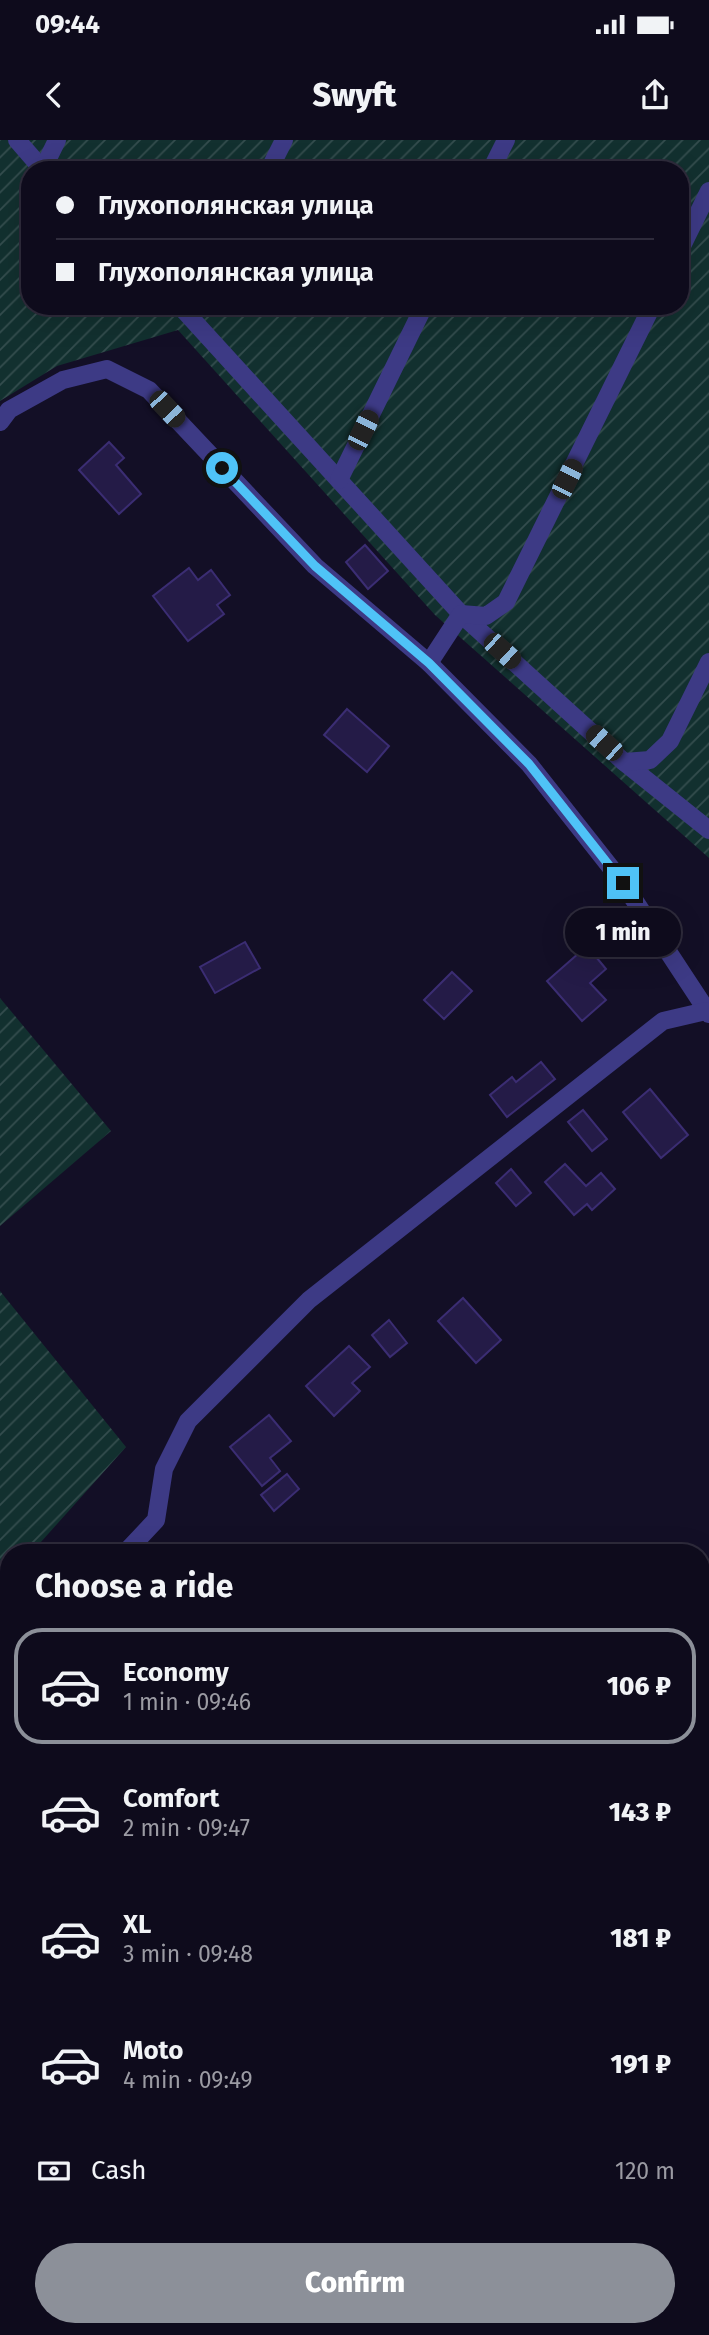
<!DOCTYPE html>
<html lang="en">
<head>
<meta charset="utf-8">
<style>
	:root { --surface:#0e0b1c; --page:#171425; --text:#f1f3f6; --muted:#9b9ba3; --line:#2e2b3b; --accent:#8c9099 }
	body { margin:0; font-family:"Fira Sans",sans-serif; background:var(--page); color:var(--text); height:100vh; display:flex; flex-direction:column; font-size:26px; white-space:nowrap }
	* { box-sizing:border-box; margin:0 }
	p { font-size:23px; color:var(--muted) }
	.icon { flex:none; width:38px; height:38px; fill:none; stroke:currentColor; stroke-width:2; stroke-linecap:round; stroke-linejoin:round }
	.map { position:relative; flex:1; overflow:hidden }
	.details { position:absolute; left:0px; top:1404px; width:710px; height:793px; display:flex; flex-direction:column; background:var(--surface); border-radius:28px 28px 0 0; box-shadow:0 7px 28px #0002,0 0 0 2px var(--line) }
	.details>* { flex:none }
	.hud { position:absolute; left:21px; top:21px; width:668px; height:154px; border-radius:28px; box-shadow:0 7px 28px #0002,0 0 0 2px var(--line); display:grid; align-content:center; height:154px; padding:0 35px; background:var(--surface) }
	.end { position:absolute; width:32px; height:32px; margin:-16px; border:9px solid #4fc3f7; background:#111; box-shadow:0 0 0 4px #111 }
	.from { border-radius:50% }
	.bubble { position:absolute; height:49px; border-radius:24px; background:var(--surface); box-shadow:0 7px 28px #0002,0 0 0 2px var(--line); font-size:23px; font-weight:800; line-height:49px; text-align:center }
	.car { position:absolute; width:21px; height:42px; margin:-21px -10px; border-radius:9px; box-shadow:0 0 5px 2px #0007; background:linear-gradient(#222 24%,#8ab4d8 0 40%,#222 0 76%,#8ab4d8 0 86%,#222 0) }
	.hud b { display:flex; align-items:center; gap:24px; height:66px; font-size:26px }
	.hud b+b { border-top:2px solid var(--line) }
	.hud i { width:18px; height:18px; background:var(--text) }
	ul { padding:0; list-style:none }
	li { display:flex; align-items:center; gap:21px; height:116px; margin:0 14px 10px; padding:0 21px; border:4px solid transparent; border-radius:28px }
	li div { flex:1 }
	li b { display:block; font-size:26px }
	li em { font-style:normal; font-weight:800 }
	li.selected { border-color:var(--accent) }
	li>.icon { width:63px; height:63px; stroke-width:1.5 }
	h2 { padding:0 35px; font-size:32px; line-height:84px }
	.pay { display:flex; align-items:center; gap:18px; height:77px; padding:0 35px; font-size:26px }
	.pay p { margin-inline-start:auto }
	.cta { display:flex; gap:14px; margin-top:auto; padding:14px 35px }
	.cta a { flex:1; height:80px; border-radius:42px; background:var(--accent); color:#fff; font-size:28px; font-weight:800; line-height:80px; text-align:center }
	.status { display:flex; justify-content:space-between; align-items:center; height:49px; padding:0 35px; background:var(--surface); direction:ltr }
	.status svg { height:19px; fill:currentColor }
	header { display:flex; justify-content:space-between; align-items:center; height:91px; padding:0 35px; background:var(--surface); font-size:32px; font-weight:800 }
	.map>svg:first-child { display:block }
</style>
</head>
<body>
<div class="status"><b>09:44</b><svg viewBox="0 0 49 12"><path d="M0 12V9h3v3zM5 12V6h3v6zM10 12V3h3v9zM15 12V0h3v12zM26 1h20v11H26zM47 4h2v5h-2z"/></svg></div>
<header><svg class="icon" aria-label="back" viewBox="0 0 24 24"><path d="M15 5l-7 7 7 7"/></svg>Swyft<svg class="icon" aria-label="share" viewBox="0 0 24 24"><path d="M12 15V3M7 8l5-5 5 5M5 13v7h14v-7"/></svg></header>
<div class="map">
<svg width="709" height="2195" viewBox="0 0 709 2195">
	<defs>
		<pattern id="garden-furrows" width="10" height="10" patternUnits="userSpaceOnUse" patternTransform="scale(1.75)"><rect width="10" height="10" fill="#12302f"/><path d="M-1 1l2-2M0 10L10 0M9 11l2-2" fill="none" stroke="#344d4e"/></pattern>
	</defs>
	<rect width="100%" height="100%" fill="#130f26"/>
	<!-- garden -->
	<g fill="url(#garden-furrows)" fill-rule="evenodd">
		<path d="M0 0H709V718L435 475 178 190 57 226 0 261ZM30 30H681V166H30Z"/>
		<path d="M0 858 111 991 0 1086Z"/>
		<path d="M0 1151 126 1307 32 1412H9V1439L0 1448Z"/>
	</g>
	<!-- building -->
	<g fill="#241b47" stroke="#3b2d73" stroke-width="2">
		<path d="M109 302 124 318 116 325 141 354 119 374 79 330Z"/>
		<path d="M365 405 388 431 368 449 346 422Z"/>
		<path d="M189 428 198 440 211 430 230 455 217 465 224 474 188 501 153 456Z"/>
		<path d="M347 569 389 606 367 632 324 595Z"/>
		<path d="M245 802 260 828 215 853 200 827Z"/>
		<path d="M587 806 606 829 590 843 606 860 582 881 547 841Z"/>
		<path d="M452 832 472 851 444 879 424 860Z"/>
		<path d="M541 922 555 939 507 977 490 955 512 937 516 942Z"/>
		<path d="M650 949 688 995 661 1018 623 972Z"/>
		<path d="M583 970 607 999 592 1011 568 982Z"/>
		<path d="M565 1024 586 1046 601 1033 615 1049 592 1070 587 1064 574 1075 545 1042Z"/>
		<path d="M511 1029 531 1053 516 1066 496 1043Z"/>
		<path d="M463 1158 501 1200 476 1223 438 1181Z"/>
		<path d="M389 1180 407 1203 390 1217 372 1195Z"/>
		<path d="M349 1206 370 1227 352 1243 360 1251 334 1276 306 1246Z"/>
		<path d="M269 1275 291 1301 270 1318 280 1331 262 1346 230 1307Z"/>
		<path d="M287 1334 299 1349 274 1371 261 1355Z"/>
		<path d="M9 1799V1849L0 1842V1811Z"/>
		<path d="M702 2031 709 2043V2067L702 2072Z"/>
		<path d="M4 2065 9 2069V2145L0 2138V2070Z"/>
		<path d="M376 2188H412L418 2195H367Z"/>
		<path d="M493 2188H534L528 2195H495L491 2191Z"/>
	</g>
	<g fill="none" stroke-linecap="round" stroke-linejoin="round">
		<!-- minor -->
		<g stroke="#3d3a85" stroke-width="18">
			<path d="M17 0 43 30"/>
			<path d="M43 29 57 0"/>
			<path d="M269 30 284 0"/>
			<path d="M491 30 506 0"/>
			<path d="M681 108 709 51"/>
			<path d="M180 166 461 474 624 622 709 690"/>
			<path d="M0 282 9 270 63 240 107 229 149 250 315 426 429 523 529 624 623 743 709 874"/>
			<path d="M339 340 424 166"/>
			<path d="M429 523 461 474 486 476 506 462 652 166"/>
			<path d="M624 622 650 620 670 601 709 522"/>
			<path d="M126 1412 156 1380 164 1329 188 1281 309 1160 663 881 706 871"/>
			<path d="M0 1547 9 1538"/>
			<path d="M702 2150 709 2147"/>
			<path d="M600 2195 610 2188"/>
		</g>
	</g>
	<g fill="none" stroke-linecap="round" stroke-linejoin="round">
		<!-- route -->
		<path stroke="#4fc3f7" stroke-width="9" d="M222 328 315 426 429 523 529 624 623 743"/>
	</g>
</svg>
<i class="end from" style="left:222px;top:328px"></i>
<i class="end" style="left:623px;top:743px"></i>
<div class="bubble" style="left:565px;top:768px;width:116px">1 min</div>
<i class="car" style="left:167px;top:269px;rotate:137deg"></i>
<i class="car" style="left:363px;top:290px;rotate:26deg"></i>
<i class="car" style="left:567px;top:339px;rotate:26deg"></i>
<i class="car" style="left:502px;top:511px;rotate:132deg"></i>
<i class="car" style="left:604px;top:603px;rotate:312deg"></i>
<div class="hud">
<b><i class="from"></i>Глухополянская улица</b>
<b><i></i>Глухополянская улица</b>
</div>
<section class="details">
<h2>Choose a ride</h2>
<ul>
<li class="selected"><svg class="icon" aria-label="car" viewBox="0 0 24 24"><path d="M5 17H2v-5l4-1 3-4h7l3 4 3 1v5h-3M9 17h6M6 11h13"/><circle cx="7" cy="17" r="2"/><circle cx="17" cy="17" r="2"/></svg><div><b>Economy</b><p>1 min · 09:46</p></div><em>106 ₽</em></li>
<li><svg class="icon" aria-label="car" viewBox="0 0 24 24"><path d="M5 17H2v-5l4-1 3-4h7l3 4 3 1v5h-3M9 17h6M6 11h13"/><circle cx="7" cy="17" r="2"/><circle cx="17" cy="17" r="2"/></svg><div><b>Comfort</b><p>2 min · 09:47</p></div><em>143 ₽</em></li>
<li><svg class="icon" aria-label="car" viewBox="0 0 24 24"><path d="M5 17H2v-5l4-1 3-4h7l3 4 3 1v5h-3M9 17h6M6 11h13"/><circle cx="7" cy="17" r="2"/><circle cx="17" cy="17" r="2"/></svg><div><b>XL</b><p>3 min · 09:48</p></div><em>181 ₽</em></li>
<li><svg class="icon" aria-label="car" viewBox="0 0 24 24"><path d="M5 17H2v-5l4-1 3-4h7l3 4 3 1v5h-3M9 17h6M6 11h13"/><circle cx="7" cy="17" r="2"/><circle cx="17" cy="17" r="2"/></svg><div><b>Moto</b><p>4 min · 09:49</p></div><em>191 ₽</em></li>
</ul>
<div class="pay"><svg class="icon" aria-label="cash" viewBox="0 0 24 24"><path d="M3 7h18v10H3z"/><circle cx="12" cy="12" r="2"/></svg>Cash<p>120 m</p></div>
<div class="cta"><a>Confirm</a></div>
</section>
</div>
</body>
</html>
